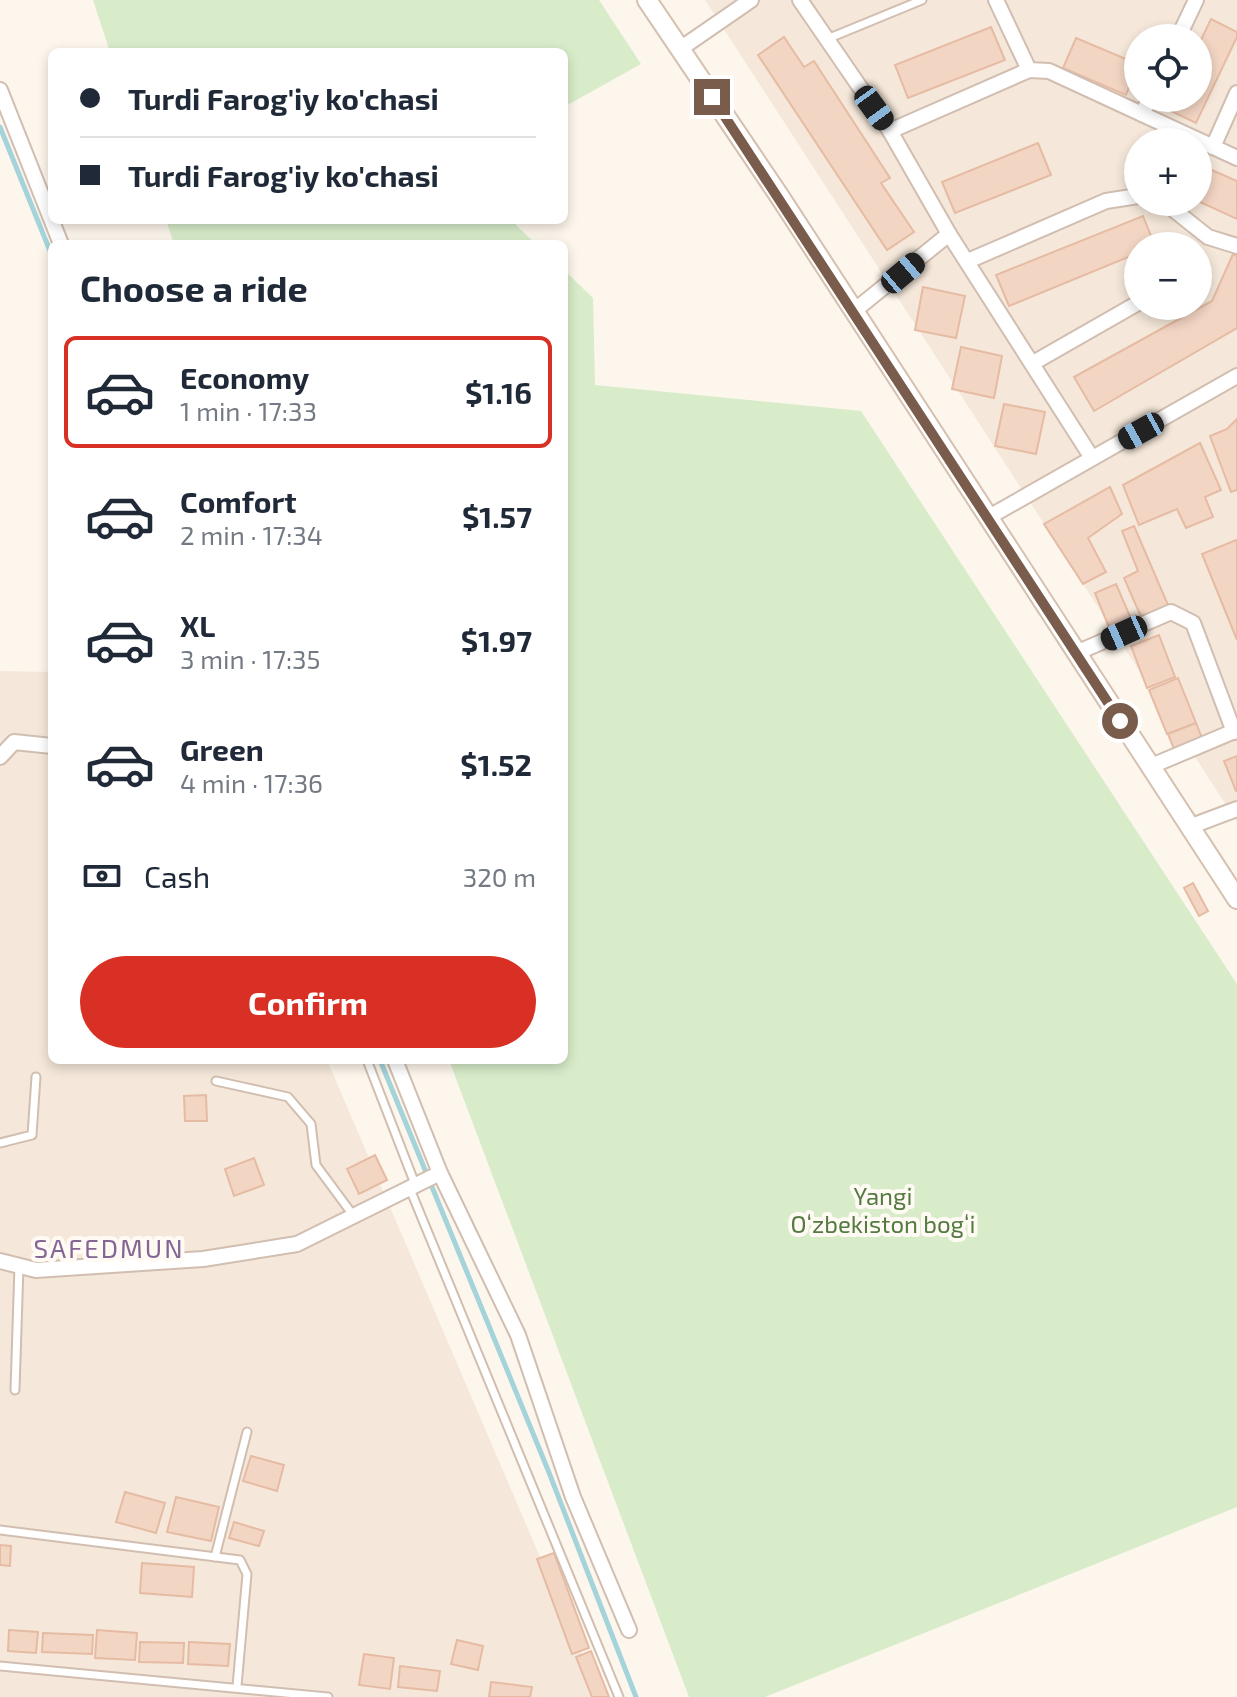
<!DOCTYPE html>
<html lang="en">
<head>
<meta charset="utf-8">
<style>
	:root { --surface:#fff; --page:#f6f6f7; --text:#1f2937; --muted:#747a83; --line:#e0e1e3; --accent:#d93025 }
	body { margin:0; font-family:"Exo 2",sans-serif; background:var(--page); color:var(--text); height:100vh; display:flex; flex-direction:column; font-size:30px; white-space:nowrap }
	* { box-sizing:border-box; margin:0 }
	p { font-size:26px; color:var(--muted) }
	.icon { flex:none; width:44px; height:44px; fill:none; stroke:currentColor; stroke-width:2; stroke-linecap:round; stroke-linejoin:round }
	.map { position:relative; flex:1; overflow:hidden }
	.side { position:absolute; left:48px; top:240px; width:520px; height:824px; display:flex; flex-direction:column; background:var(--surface); border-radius:12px; box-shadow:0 4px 12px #0003 }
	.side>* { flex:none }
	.top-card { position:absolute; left:48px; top:48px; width:520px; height:176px; border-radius:12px; box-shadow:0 4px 12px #0003; display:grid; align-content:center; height:176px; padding:0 32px; background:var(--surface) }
	.buttons { position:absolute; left:1124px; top:24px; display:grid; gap:16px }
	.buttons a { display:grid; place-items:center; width:88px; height:88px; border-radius:50%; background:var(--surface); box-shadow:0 4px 12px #0003; font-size:40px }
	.end { position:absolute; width:36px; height:36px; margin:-18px; border:10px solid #7a5c4d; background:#fff; box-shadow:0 0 0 4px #fff }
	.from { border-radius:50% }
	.car { position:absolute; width:24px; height:48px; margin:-24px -12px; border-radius:10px; box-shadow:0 0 6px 2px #0007; background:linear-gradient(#222 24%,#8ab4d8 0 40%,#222 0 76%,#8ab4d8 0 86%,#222 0) }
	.top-card b { display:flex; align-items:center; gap:28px; height:76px; font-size:30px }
	.top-card b+b { border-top:2px solid var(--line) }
	.top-card i { width:20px; height:20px; background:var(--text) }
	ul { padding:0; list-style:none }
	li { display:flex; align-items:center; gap:24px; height:112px; margin:0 16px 12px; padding:0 16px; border:4px solid transparent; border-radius:12px }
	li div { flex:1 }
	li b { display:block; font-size:30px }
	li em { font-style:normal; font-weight:700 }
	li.current { border-color:var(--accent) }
	li>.icon { width:72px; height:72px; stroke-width:1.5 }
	h2 { padding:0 32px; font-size:36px; line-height:96px }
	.pay { display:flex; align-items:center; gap:20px; height:88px; padding:0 32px; font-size:30px }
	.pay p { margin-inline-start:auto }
	.button { display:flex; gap:16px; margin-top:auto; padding:16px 32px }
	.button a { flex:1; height:92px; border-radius:48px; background:var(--accent); color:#fff; font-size:32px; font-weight:700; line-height:92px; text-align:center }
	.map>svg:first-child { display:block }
</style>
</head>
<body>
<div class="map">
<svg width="1237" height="1697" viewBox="0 0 1237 1697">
	<rect width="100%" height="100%" fill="#fdf6ec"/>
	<!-- residential -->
	<g fill="#f5e8da" fill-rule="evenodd">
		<path d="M705 0H1237V822L1083 584ZM1138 38H1198V98H1138ZM1138 142H1198V202H1138ZM1138 246H1198V306H1138Z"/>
		<path d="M0 671 52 672V1060H327L600 1697H0Z"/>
	</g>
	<!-- green -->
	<g fill="#d8ecc9">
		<path d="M93 0H599L641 64 564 107V52H110Z"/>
		<path d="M166 220H517L516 225 536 244H174Z"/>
		<path d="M564 270 593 298 595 385 861 411 1237 984V1507L765 1697H689L449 1060H564Z"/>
	</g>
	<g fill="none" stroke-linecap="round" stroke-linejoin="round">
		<!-- stream -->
		<g stroke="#a5d3da" stroke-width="5">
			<path d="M0 127 52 256"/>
			<path d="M380 1060 548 1470 636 1697"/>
		</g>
	</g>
	<!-- building -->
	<g fill="#f3d5c3" stroke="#e6bba3" stroke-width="2">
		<path d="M1211 19 1237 32V37L1196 123 1167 109 1173 98H1198V46Z"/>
		<path d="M991 27 1005 60 908 98 895 65Z"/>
		<path d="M784 37 804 67 814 61 890 178 881 183 914 232 887 250 758 55Z"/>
		<path d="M1076 38 1138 64 1126 95 1063 68Z"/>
		<path d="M1038 143 1051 175 955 213 942 182Z"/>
		<path d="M1198 164 1237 181V219L1198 201Z"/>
		<path d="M1143 216 1155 246H1138V253L1009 306 996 275Z"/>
		<path d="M1233 254 1237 256V328L1094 411 1074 377 1212 301Z"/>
		<path d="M923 287 965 296 956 338 915 330Z"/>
		<path d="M961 347 1002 356 994 398 952 389Z"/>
		<path d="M1004 404 1045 412 1036 454 995 446Z"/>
		<path d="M1237 419V490L1231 492 1210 436 1227 429Z"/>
		<path d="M1200 443 1221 490 1205 497 1213 517 1186 528 1177 509 1139 525 1123 485Z"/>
		<path d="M1110 487 1122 514 1088 538 1106 572 1083 584 1044 524Z"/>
		<path d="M1134 526 1168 605 1141 617 1124 578 1138 571 1122 531Z"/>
		<path d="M1236 540 1237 543V640L1202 554Z"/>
		<path d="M1116 584 1132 621 1110 630 1095 593Z"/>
		<path d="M1159 635 1175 677 1147 688 1131 646Z"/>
		<path d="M1178 678 1196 723 1167 734 1149 690Z"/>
		<path d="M1196 723 1202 738 1174 749 1168 734Z"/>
		<path d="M1237 756V790L1236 791 1224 761Z"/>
		<path d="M1193 883 1208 911 1199 916 1184 888Z"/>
		<path d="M206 1095 207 1121H185L184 1096Z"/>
		<path d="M375 1155 387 1180 359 1194 347 1169Z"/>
		<path d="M254 1158 264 1185 234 1196 225 1169Z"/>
		<path d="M251 1456 284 1465 277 1491 243 1481Z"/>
		<path d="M125 1492 165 1503 156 1533 116 1522Z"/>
		<path d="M176 1497 219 1507 211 1541 167 1532Z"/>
		<path d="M234 1522 264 1531 259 1546 229 1538Z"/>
		<path d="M0 1545 11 1546 10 1566 0 1565Z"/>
		<path d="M554 1553 589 1648 572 1654 537 1559Z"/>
		<path d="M142 1563 194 1567 192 1597 140 1593Z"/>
		<path d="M9 1630 38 1632 36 1653 8 1651Z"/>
		<path d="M97 1630 137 1633 135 1660 95 1658Z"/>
		<path d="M43 1633 93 1635 92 1654 42 1652Z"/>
		<path d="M457 1640 483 1646 478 1670 451 1664Z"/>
		<path d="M140 1642 184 1643 183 1663 139 1662Z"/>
		<path d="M189 1642 230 1644 228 1666 188 1664Z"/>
		<path d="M591 1651 609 1697H592L576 1657Z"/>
		<path d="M364 1654 394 1658 390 1689 359 1685Z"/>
		<path d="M400 1666 440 1671 437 1691 398 1687Z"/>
		<path d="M491 1682 532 1687 530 1697H489Z"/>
	</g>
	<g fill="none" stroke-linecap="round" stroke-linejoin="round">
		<!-- lane casing -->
		<g stroke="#d1beb0" stroke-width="11">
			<g id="lane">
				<path d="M827 39 922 0"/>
				<path d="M367 1060 415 1184"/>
				<path d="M216 1081 288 1097 311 1124 316 1165 353 1215"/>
				<path d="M0 1143 32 1135 36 1077"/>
				<path d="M410 1189 619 1697"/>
				<path d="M15 1390 19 1266"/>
				<path d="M0 1530 240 1560 247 1574 237 1686"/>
				<path d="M215 1557 247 1432"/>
				<path d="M0 1666 328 1697"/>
			</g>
		</g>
		<!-- street casing -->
		<g stroke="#d1beb0" stroke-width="18">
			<g id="street">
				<path d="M800 0 890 131 949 234"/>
				<path d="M996 0 1029 70 1049 71 1237 158"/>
				<path d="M1178 38 1196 0"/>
				<path d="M680 49 751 0"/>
				<path d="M0 90 61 244"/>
				<path d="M1142 114 1150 98"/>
				<path d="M890 131 1029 70"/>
				<path d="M1213 147 1237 93"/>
				<path d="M1164 202 1208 237 1237 246"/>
				<path d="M968 261 1106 201 1138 196"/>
				<path d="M854 311 949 234 1092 458"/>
				<path d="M1033 363 1138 303"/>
				<path d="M989 517 1237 376"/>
				<path d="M1076 653 1171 612 1193 623 1234 732"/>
				<path d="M0 757 14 742 52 746"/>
				<path d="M1149 767 1237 730"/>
				<path d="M1189 827 1237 809"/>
				<path d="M395 1060 440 1173 518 1335 573 1497 629 1630"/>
				<path d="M0 1261 36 1270 203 1259 297 1244 440 1173"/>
			</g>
		</g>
		<!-- secondary casing -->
		<g stroke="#d6c0b0" stroke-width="22">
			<path id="secondary" d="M647 0 778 194 1237 899"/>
		</g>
		<!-- lane -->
		<use href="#lane" stroke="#fff" stroke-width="7"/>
		<!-- street -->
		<use href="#street" stroke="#fff" stroke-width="14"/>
		<!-- secondary -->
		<use href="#secondary" stroke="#fff" stroke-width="18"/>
	</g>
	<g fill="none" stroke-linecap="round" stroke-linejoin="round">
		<!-- route -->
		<path stroke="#7a5c4d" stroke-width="10" d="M712 97 1120 721"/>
	</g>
	<g text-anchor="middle" stroke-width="8" stroke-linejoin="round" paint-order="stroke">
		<!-- park labels -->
		<g font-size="24" fill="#537a41" stroke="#fffaf3">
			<text x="883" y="1205">Yangi<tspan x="883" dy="28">Oʻzbekiston bogʻi</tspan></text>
		</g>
		<!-- neighbourhood labels -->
		<g font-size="26" letter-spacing="2" fill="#846695" stroke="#fffaf3">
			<text x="109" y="1258">SAFEDMUN</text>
		</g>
	</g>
</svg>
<div class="buttons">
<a><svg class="icon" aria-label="locate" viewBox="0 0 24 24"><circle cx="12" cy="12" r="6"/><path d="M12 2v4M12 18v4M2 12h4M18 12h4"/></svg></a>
<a>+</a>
<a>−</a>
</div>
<i class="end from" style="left:1120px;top:721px"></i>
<i class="end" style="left:712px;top:97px"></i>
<i class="car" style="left:874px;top:108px;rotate:144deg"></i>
<i class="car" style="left:903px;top:273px;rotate:50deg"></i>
<i class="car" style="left:1141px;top:431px;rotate:241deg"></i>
<i class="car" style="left:1124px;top:633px;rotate:246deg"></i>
<div class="top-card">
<b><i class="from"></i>Turdi Farog'iy ko'chasi</b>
<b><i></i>Turdi Farog'iy ko'chasi</b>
</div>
<section class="side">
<h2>Choose a ride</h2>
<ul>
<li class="current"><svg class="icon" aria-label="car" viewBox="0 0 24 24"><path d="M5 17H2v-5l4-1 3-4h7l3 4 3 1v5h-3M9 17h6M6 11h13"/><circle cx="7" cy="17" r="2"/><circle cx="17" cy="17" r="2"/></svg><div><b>Economy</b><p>1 min · 17:33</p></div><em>$1.16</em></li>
<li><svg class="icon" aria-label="car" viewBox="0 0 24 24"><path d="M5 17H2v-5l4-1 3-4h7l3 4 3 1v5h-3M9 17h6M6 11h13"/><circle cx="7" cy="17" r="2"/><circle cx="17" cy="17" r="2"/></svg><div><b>Comfort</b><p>2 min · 17:34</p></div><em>$1.57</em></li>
<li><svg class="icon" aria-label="car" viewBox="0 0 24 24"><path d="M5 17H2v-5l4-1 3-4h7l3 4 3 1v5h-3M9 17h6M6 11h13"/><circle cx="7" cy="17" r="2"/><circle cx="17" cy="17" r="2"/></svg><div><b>XL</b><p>3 min · 17:35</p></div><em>$1.97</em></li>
<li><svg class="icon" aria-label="car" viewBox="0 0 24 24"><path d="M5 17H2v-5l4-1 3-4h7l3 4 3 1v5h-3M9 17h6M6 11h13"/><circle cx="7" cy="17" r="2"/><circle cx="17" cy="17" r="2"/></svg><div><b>Green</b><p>4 min · 17:36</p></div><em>$1.52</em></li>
</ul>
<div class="pay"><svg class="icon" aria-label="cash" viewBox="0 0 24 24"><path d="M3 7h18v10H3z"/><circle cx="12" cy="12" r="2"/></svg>Cash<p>320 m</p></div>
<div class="button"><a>Confirm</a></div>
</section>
</div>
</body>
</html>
